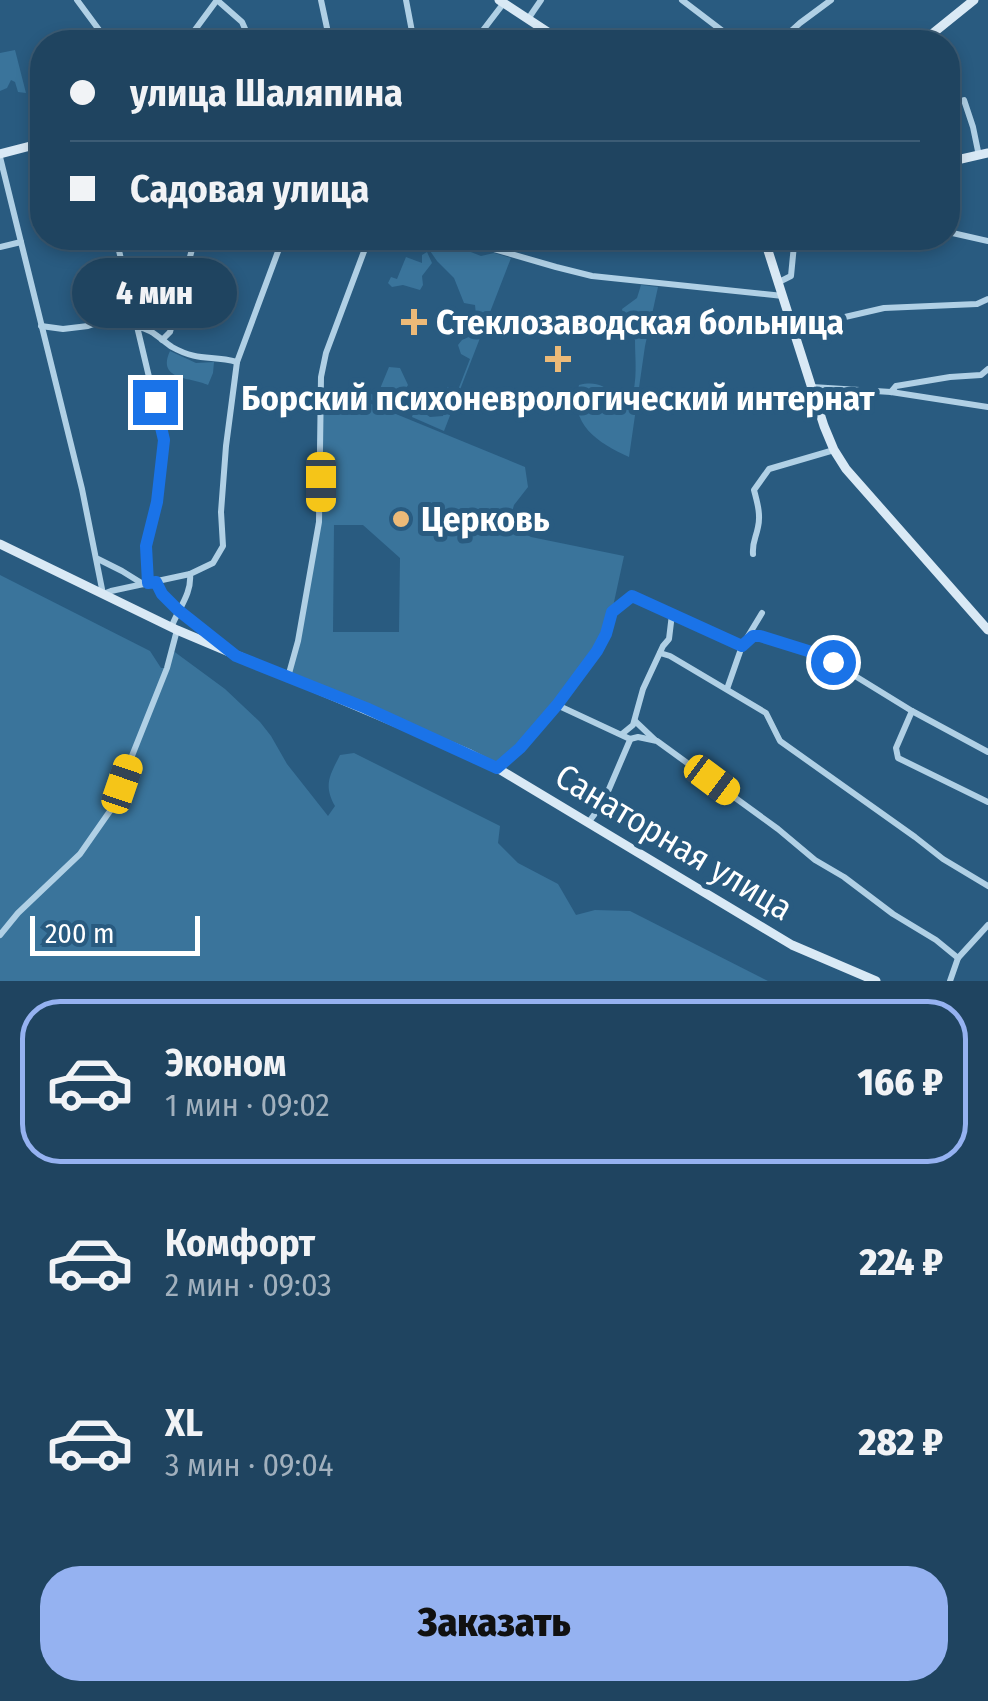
<!DOCTYPE html>
<html lang="ru">
<head>
<meta charset="utf-8">
<style>
	:root { --surface:#1f4460; --page:#2c4e69; --text:#f1f3f6; --muted:#a1b0bd; --line:#3c5c75; --accent:#95b2f1 }
	body { margin:0; font-family:"Fira Sans Condensed",sans-serif; background:var(--page); color:var(--text); height:100vh; display:flex; flex-direction:column; font-size:38px; white-space:nowrap }
	* { box-sizing:border-box; margin:0 }
	p { font-size:32px; color:var(--muted) }
	.icon { flex:none; width:55px; height:55px; fill:none; stroke:currentColor; stroke-width:2; stroke-linecap:round; stroke-linejoin:round }
	.map { position:relative; height:981px; overflow:hidden }
	.sheet { display:flex; flex-direction:column; background:var(--surface); flex:1 }
	.sheet>* { flex:none }
	.hud { position:absolute; left:30px; top:30px; width:930px; height:220px; border-radius:40px; box-shadow:0 5px 15px #0003,0 0 0 2px var(--line); display:grid; align-content:center; height:220px; padding:0 40px; background:var(--surface) }
	.scale { position:absolute; left:30px; bottom:25px; width:170px; box-sizing:border-box; padding-left:10px; border:5px solid #fff; border-top:0; font-size:28px; line-height:35px; white-space:nowrap; color:#fff; -webkit-text-stroke:8px #295b80; paint-order:stroke }
	.end { position:absolute; width:45px; height:45px; margin:-22px; border:12px solid #1a73e8; background:#fff; box-shadow:0 0 0 5px #fff }
	.from { border-radius:50% }
	.bubble { position:absolute; height:70px; border-radius:35px; background:var(--surface); box-shadow:0 5px 15px #0003,0 0 0 2px var(--line); font-size:32px; font-weight:800; line-height:70px; text-align:center }
	.car { position:absolute; width:30px; height:60px; margin:-30px -15px; border-radius:12px; box-shadow:0 0 8px 2px #0007; background:linear-gradient(#f5c518 24%,#345 0 40%,#f5c518 0 76%,#345 0 86%,#f5c518 0) }
	.hud b { display:flex; align-items:center; gap:35px; height:95px; font-size:38px }
	.hud b+b { border-top:2px solid var(--line) }
	.hud i { width:25px; height:25px; background:var(--text) }
	ul { padding:18px 0 0; list-style:none }
	li { display:flex; align-items:center; gap:30px; height:165px; margin:0 20px 15px; padding:0 20px; border:5px solid transparent; border-radius:40px }
	li div { flex:1 }
	li b { display:block; font-size:38px }
	li em { font-style:normal; font-weight:800 }
	li.active { border-color:var(--accent) }
	li>.icon { width:90px; height:90px; stroke-width:1.5 }
	.button { display:flex; gap:20px; margin-top:auto; padding:20px 40px }
	.button a { flex:1; height:115px; border-radius:40px; background:var(--accent); color:#111; font-size:40px; font-weight:800; line-height:115px; text-align:center }
	.map>svg:first-child { display:block }
</style>
</head>
<body>
<div class="map">
<svg width="988" height="981" viewBox="0 0 988 981">
	<rect width="100%" height="100%" fill="#295b80"/>
	<!-- green -->
	<g fill="#3a749b" fill-rule="evenodd">
		<path d="M15 50 26 93 18 92 15 82 11 80 7 88 0 91V53Z"/>
		<path d="M406 238H444L458 247 481 256 494 253 511 258 444 431 412 417 413 414C420 412 425 413 430 417L443 416 450 392 447 387 458 390 470 359 461 354 458 345 462 340 473 335 476 315 475 305 464 303 454 278 437 261 426 245Z"/>
		<path d="M427 252 432 263 422 276 423 285 420 290 403 285 392 287 388 283 391 277 397 279 406 257 422 263V255Z"/>
		<path d="M641 285 658 287 645 346 629 457C598 443 568 424 579 385 608 378 610 399 631 400 638 380 635 360 635 340L627 330 622 309 637 298Z"/>
		<path d="M170 351 196 363 214 362 213 373 208 385C192 377 156 381 170 351Z"/>
		<path d="M389 367 400 368 408 385 401 396 391 401 390 408 369 399 366 392 377 396Z"/>
		<path d="M320 390 369 403 525 467 528 487 514 505 510 519 515 529 531 537 624 556 609 625 577 679 497 768 288 677 316 540ZM334 525H363L400 558 399 632H333Z"/>
		<path d="M0 575 150 651 161 668H167L172 650 225 689 260 722 271 736 287 764 328 816 335 806C323 785 330 775 340 755L354 753 500 826 498 843 518 863 558 884 576 915 595 910 630 911 768 981H0Z"/>
	</g>
	<g fill="none" stroke-linecap="round" stroke-linejoin="round">
		<!-- street -->
		<g stroke="#b0d0e5" stroke-width="6">
			<path d="M77 0 108 42"/>
			<path d="M217 0 242 22 246 31 242 42"/>
			<path d="M321 0 330 42"/>
			<path d="M406 0 414 42"/>
			<path d="M682 0 737 42"/>
			<path d="M528 19 541 0"/>
			<path d="M186 42 217 0"/>
			<path d="M474 42 503 4"/>
			<path d="M779 42 800 23 831 0"/>
			<path d="M964 100 973 127 979 156"/>
			<path d="M0 157 82 489 103 594 111 591 190 574"/>
			<path d="M948 232 988 241"/>
			<path d="M116 238 164 440 157 502 147 546 148 583"/>
			<path d="M456 238 556 267 592 276 783 296"/>
			<path d="M0 247 21 242"/>
			<path d="M779 282 791 276 794 245 813 238"/>
			<path d="M133 308 160 304 179 297"/>
			<path d="M791 319 832 320 884 308 977 304 988 299"/>
			<path d="M41 326 63 329 88 326 112 318 135 320"/>
			<path d="M137 327C151 328 160 339 172 347 199 362 210 355 237 362"/>
			<path d="M162 340 170 332 195 238"/>
			<path d="M812 387 891 392 988 407"/>
			<path d="M891 392 896 386 950 377 981 375 988 369"/>
			<path d="M753 554C752 542 756 538 758 527 761 514 757 502 754 490L769 469 834 450"/>
			<path d="M98 559 122 571 143 584"/>
			<path d="M156 581C164 605 202 631 223 647"/>
			<path d="M171 628C178 609 192 594 190 574L213 563 223 546 221 512 226 446 237 362 283 238"/>
			<path d="M660 653 670 656 766 713 780 741 915 837 943 859 988 886"/>
			<path d="M288 677 298 641 319 522 321 377 326 353 369 238"/>
			<path d="M727 689 742 646 762 613"/>
			<path d="M557 705 630 739 638 737 657 741 778 829 815 860 844 877 893 914 936 940 958 958"/>
			<path d="M912 711 896 748 898 758 988 802"/>
			<path d="M635 721 655 740"/>
			<path d="M622 734 633 725 643 689 663 646 669 639 672 614"/>
			<path d="M497 768 519 747 557 705 597 651 606 634 612 612 632 596 742 646 753 636H760L821 655 912 711 988 752"/>
			<path d="M588 823 603 803 630 740"/>
			<path d="M0 935 18 913 80 854 110 811 167 668 177 630"/>
			<path d="M950 981 958 958 988 925"/>
		</g>
		<!-- secondary -->
		<g stroke="#d9e9f5" stroke-width="9">
			<path d="M499 0 563 42"/>
			<path d="M922 42 974 0"/>
			<path d="M0 154 42 143"/>
			<path d="M948 162 988 153"/>
			<path d="M764 238 824 426 834 450 846 469 988 630"/>
			<path d="M0 544 177 630 470 754 497 768 792 945 876 981"/>
		</g>
	</g>
	<g fill="none" stroke-linecap="round" stroke-linejoin="round">
		<!-- route -->
		<path stroke="#1a73e8" stroke-width="12" d="M155 402 164 440 157 502 146 546 148 583 156 582 162 594 178 610 236 656 366 708 497 768 520 748 557 705 597 651 606 634 612 612 632 596 742 646 753 636H760L821 655 833 662"/>
	</g>
	<!-- markers -->
	<g fill="#ecba78" stroke="#295b80" stroke-width="4">
		<path d="M409 307h10v10h10v10h-10v10h-10v-10h-10v-10h10z"/>
		<path d="M553 344h10v10h10v10h-10v10h-10v-10h-10v-10h10z"/>
		<circle cx="401" cy="519" r="10"/>
	</g>
	<g text-anchor="middle" stroke-width="10" stroke-linejoin="round" paint-order="stroke">
		<!-- poi labels -->
		<g font-size="35" font-weight="bold" fill="#fff" stroke="#295b80" text-anchor="start">
			<text x="436" y="334">Стеклозаводская больница</text>
			<text x="558" y="410" text-anchor="middle">Борский психоневрологический интернат</text>
			<text x="421" y="531">Церковь</text>
		</g>
		<!-- street labels -->
		<g font-size="35" fill="#fff" stroke="#295b80">
			<text transform="translate(674 842) rotate(31)" y="12">Санаторная улица</text>
		</g>
	</g>
</svg>
<div class="scale">200 m</div>
<i class="end from" style="left:833px;top:662px"></i>
<i class="end" style="left:155px;top:402px"></i>
<div class="bubble" style="left:72px;top:258px;width:165px">4 мин</div>
<i class="car" style="left:321px;top:482px;rotate:180deg"></i>
<i class="car" style="left:712px;top:780px;rotate:127deg"></i>
<i class="car" style="left:122px;top:784px;rotate:19deg"></i>
<div class="hud">
<b><i class="from"></i>улица Шаляпина</b>
<b><i></i>Садовая улица</b>
</div>
</div>
<section class="sheet">
<ul>
<li class="active"><svg class="icon" aria-label="car" viewBox="0 0 24 24"><path d="M5 17H2v-5l4-1 3-4h7l3 4 3 1v5h-3M9 17h6M6 11h13"/><circle cx="7" cy="17" r="2"/><circle cx="17" cy="17" r="2"/></svg><div><b>Эконом</b><p>1 мин · 09:02</p></div><em>166 ₽</em></li>
<li><svg class="icon" aria-label="car" viewBox="0 0 24 24"><path d="M5 17H2v-5l4-1 3-4h7l3 4 3 1v5h-3M9 17h6M6 11h13"/><circle cx="7" cy="17" r="2"/><circle cx="17" cy="17" r="2"/></svg><div><b>Комфорт</b><p>2 мин · 09:03</p></div><em>224 ₽</em></li>
<li><svg class="icon" aria-label="car" viewBox="0 0 24 24"><path d="M5 17H2v-5l4-1 3-4h7l3 4 3 1v5h-3M9 17h6M6 11h13"/><circle cx="7" cy="17" r="2"/><circle cx="17" cy="17" r="2"/></svg><div><b>XL</b><p>3 мин · 09:04</p></div><em>282 ₽</em></li>
</ul>
<div class="button"><a>Заказать</a></div>
</section>
</body>
</html>
